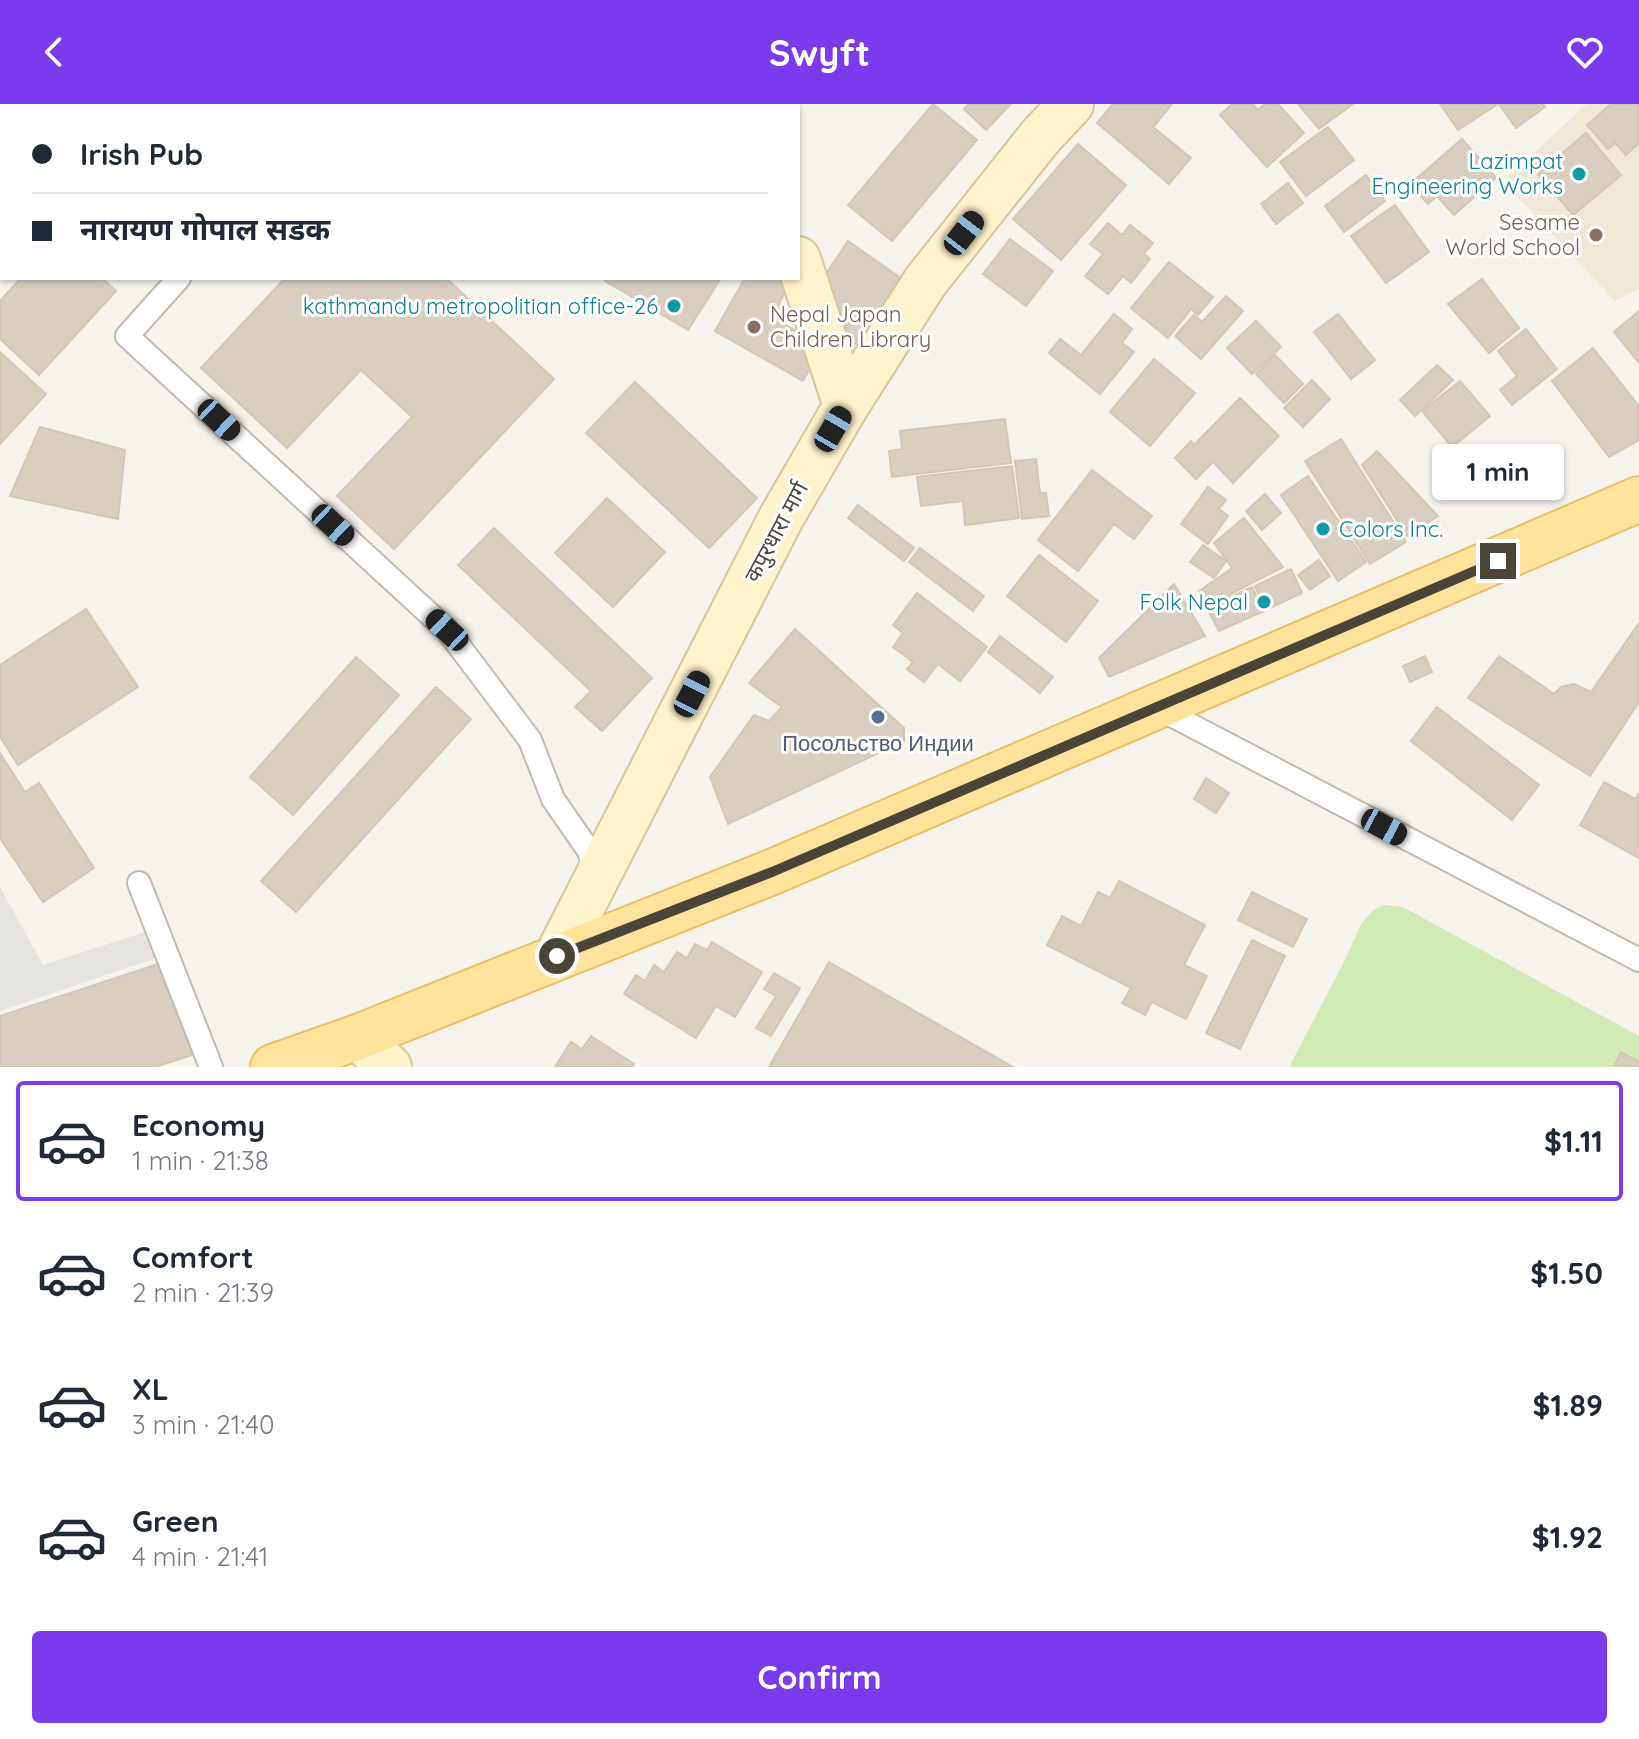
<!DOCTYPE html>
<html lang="en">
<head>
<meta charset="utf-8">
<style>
	:root { --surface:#fff; --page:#f6f6f7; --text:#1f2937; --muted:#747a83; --line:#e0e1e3; --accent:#7c3aed }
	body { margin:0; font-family:Quicksand,"Noto Sans Devanagari",sans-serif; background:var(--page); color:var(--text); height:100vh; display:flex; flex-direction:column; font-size:30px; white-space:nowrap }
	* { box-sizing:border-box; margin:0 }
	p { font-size:26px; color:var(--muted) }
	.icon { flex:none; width:44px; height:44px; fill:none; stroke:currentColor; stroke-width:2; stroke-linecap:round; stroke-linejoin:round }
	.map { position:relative; height:963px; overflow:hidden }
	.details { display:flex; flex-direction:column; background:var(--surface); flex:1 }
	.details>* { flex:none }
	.banner { position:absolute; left:0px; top:0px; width:800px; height:176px; box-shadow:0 2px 6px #0004; display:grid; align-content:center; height:176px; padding:0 32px; background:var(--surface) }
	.end { position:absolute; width:36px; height:36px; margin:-18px; border:10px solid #4b4439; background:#fff; box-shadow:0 0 0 4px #fff }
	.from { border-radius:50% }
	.bubble { position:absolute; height:56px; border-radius:8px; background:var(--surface); box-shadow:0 2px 6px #0004; font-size:26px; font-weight:700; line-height:56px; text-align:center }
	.car { position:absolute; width:24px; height:48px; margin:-24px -12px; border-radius:10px; box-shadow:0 0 6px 2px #0007; background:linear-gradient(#222 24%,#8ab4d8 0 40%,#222 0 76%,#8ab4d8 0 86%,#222 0) }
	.banner b { display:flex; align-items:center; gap:28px; height:76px; font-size:30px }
	.banner b+b { border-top:2px solid var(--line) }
	.banner i { width:20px; height:20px; background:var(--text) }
	ul { padding:14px 0 0; list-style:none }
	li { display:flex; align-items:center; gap:24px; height:120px; margin:0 16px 12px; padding:0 16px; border:4px solid transparent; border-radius:8px }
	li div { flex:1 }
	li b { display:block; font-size:30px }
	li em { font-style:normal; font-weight:700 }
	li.active { border-color:var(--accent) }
	li>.icon { width:72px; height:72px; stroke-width:1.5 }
	.primary-button { display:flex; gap:16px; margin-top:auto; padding:16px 32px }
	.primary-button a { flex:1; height:92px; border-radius:8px; background:var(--accent); color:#fff; font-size:32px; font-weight:700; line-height:92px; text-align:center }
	header { display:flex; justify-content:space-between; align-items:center; height:104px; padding:0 32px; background:var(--accent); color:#fff; font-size:36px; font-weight:700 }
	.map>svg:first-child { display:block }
</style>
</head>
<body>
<header><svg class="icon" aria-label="back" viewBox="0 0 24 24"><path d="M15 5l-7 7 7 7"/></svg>Swyft<svg class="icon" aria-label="heart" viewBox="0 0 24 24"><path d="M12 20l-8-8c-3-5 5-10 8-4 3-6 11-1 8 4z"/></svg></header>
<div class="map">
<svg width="1639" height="963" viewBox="0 0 1639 963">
	<rect width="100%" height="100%" fill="#f6f3ec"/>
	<!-- education -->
	<path fill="#efe8d6" d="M1587 0H1639V185L1615 197 1503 77Z"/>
	<!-- garden -->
	<path fill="#d2eab5" d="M1384 801 1403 803 1639 932V963H1289L1345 856 1361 820 1373 806Z"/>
	<!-- parking -->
	<path fill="#e5e3e0" d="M0 783 43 861 145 828 156 854 0 907Z"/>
	<!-- building -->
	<g fill="#d8cfc1" stroke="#d3c7b4" stroke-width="2">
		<path d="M933 0 977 36 892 137 848 101Z"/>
		<path d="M969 0H1011L986 26 964 5Z"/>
		<path d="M1113 0H1172L1153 23 1191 54 1169 80 1097 19Z"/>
		<path d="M1232 0H1253L1258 6 1265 0H1278L1304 29 1267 63 1220 11Z"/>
		<path d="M1298 0H1353L1319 25Z"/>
		<path d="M1440 0H1498L1458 26Z"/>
		<path d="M1499 0H1543L1545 3 1516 24Z"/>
		<path d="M1611 0H1639V39L1626 51 1615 39 1608 45 1587 21Z"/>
		<path d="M1328 23 1354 56 1306 92 1280 58Z"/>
		<path d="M1586 29 1621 71 1573 111 1538 70Z"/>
		<path d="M1462 35 1496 74 1454 111 1437 92 1428 100 1410 80Z"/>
		<path d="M1078 40 1126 81 1061 156 1013 115Z"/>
		<path d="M1366 71 1385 97 1344 128 1325 102Z"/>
		<path d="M1288 79 1303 99 1276 120 1261 100Z"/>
		<path d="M1395 101 1429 148 1386 179 1351 132Z"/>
		<path d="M1108 119 1122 131 1130 121 1153 139 1144 150 1150 155 1131 179 1123 172 1108 190 1085 172 1103 150 1090 140Z"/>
		<path d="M1010 135 1053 167 1026 202 983 170Z"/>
		<path d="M848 137 902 175 853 243 826 170Z"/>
		<path d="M1169 158 1213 193 1198 211 1191 205 1168 234 1131 204Z"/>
		<path d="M21 174H102L116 187 39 271 0 235V197Z"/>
		<path d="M285 174H446L554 275 394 445 337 392 412 313 361 266 287 344 201 264Z"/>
		<path d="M607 174H721L688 226 605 177Z"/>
		<path d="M745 174H794L780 197 784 220 823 242 803 277 715 227Z"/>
		<path d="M1482 175 1519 224 1489 249 1448 200Z"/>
		<path d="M1226 192 1243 207 1201 255 1175 232 1194 211 1202 218Z"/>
		<path d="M1639 207V259L1614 228Z"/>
		<path d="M1114 210 1132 225 1122 239 1134 248 1100 290 1049 249 1060 235 1081 251Z"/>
		<path d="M1338 210 1375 256 1351 275 1314 228Z"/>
		<path d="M1256 217 1281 243 1252 270 1227 244Z"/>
		<path d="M1526 225 1557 265 1512 301 1500 286 1517 272 1498 247Z"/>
		<path d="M1593 244 1639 302V336L1609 353 1552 277Z"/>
		<path d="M0 248 46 290 0 340Z"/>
		<path d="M1275 251 1303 280 1284 299 1256 270Z"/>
		<path d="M1154 255 1195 289 1150 342 1110 308Z"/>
		<path d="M1437 261 1453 276 1415 312 1400 296Z"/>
		<path d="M1312 276 1330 295 1303 323 1284 304Z"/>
		<path d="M1460 277 1490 312 1452 343 1422 307Z"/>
		<path d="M635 278 757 394 709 444 586 329Z"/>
		<path d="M1240 294 1279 332 1233 379 1213 358 1196 375 1175 354 1191 337 1194 341Z"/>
		<path d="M1005 315 1011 359 892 373 889 347 902 345 900 327Z"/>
		<path d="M40 323 125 346 118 415 10 392Z"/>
		<path d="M1341 335 1406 438 1370 460 1305 357Z"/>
		<path d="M1377 347 1438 412 1407 432 1362 361Z"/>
		<path d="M1036 355 1040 389H1046L1049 412 1022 415 1015 357Z"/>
		<path d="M1012 362 1019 414 965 421 963 397 921 402 917 373Z"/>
		<path d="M1092 366 1152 412 1134 435 1114 420 1078 467 1038 436Z"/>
		<path d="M1308 372 1366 458 1338 477 1281 391Z"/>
		<path d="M1208 383 1226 396 1219 405 1228 412 1208 440 1181 420Z"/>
		<path d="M1265 390 1281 409 1262 426 1246 407Z"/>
		<path d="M607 394 665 448 613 503 555 449Z"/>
		<path d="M858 401 914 444 904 457 848 414Z"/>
		<path d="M1244 414 1283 463 1208 502 1199 487 1232 464 1214 439Z"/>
		<path d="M494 424 652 574 602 627 575 603 591 587 458 461Z"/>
		<path d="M1203 441 1226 457 1214 474 1190 458Z"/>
		<path d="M920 444 984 492 973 507 909 458Z"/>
		<path d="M1039 451 1098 497 1066 538 1007 492Z"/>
		<path d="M1319 456 1330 472 1310 486 1298 471Z"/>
		<path d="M1291 465 1302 489 1266 506 1255 482Z"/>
		<path d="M1174 480 1205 532 1109 573 1099 554Z"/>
		<path d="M1252 483 1264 507 1219 527 1207 504Z"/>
		<path d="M917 489 987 543 960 577 938 560 924 578 907 565 913 558 893 543 903 529 893 521Z"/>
		<path d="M86 505 138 583 18 661 0 633V561Z"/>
		<path d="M1639 519V598L1590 672 1468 594 1499 552 1554 590 1561 583 1574 580 1591 588Z"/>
		<path d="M795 525 904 624V637L728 720 710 673 754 611 769 617 782 603 749 579Z"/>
		<path d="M1000 532 1053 573 1040 589 988 548Z"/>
		<path d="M1425 552 1432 568 1410 578 1403 562Z"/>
		<path d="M356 553 399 591 293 711 250 673Z"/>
		<path d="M436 583 471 615 296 808 261 777Z"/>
		<path d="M1437 603 1539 681 1512 716 1411 637Z"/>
		<path d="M0 649 25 688 39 679 94 764 43 798 0 734Z"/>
		<path d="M1206 674 1229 689 1216 709 1194 695Z"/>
		<path d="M1604 678 1635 695 1639 689V754L1580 721Z"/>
		<path d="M1119 777 1205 821 1184 861 1207 872 1186 915 1152 898 1145 911 1122 899 1131 884 1047 841 1062 812 1081 822 1098 788 1110 794Z"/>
		<path d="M1252 788 1307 815 1293 843 1238 816Z"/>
		<path d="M1252 836 1285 852 1240 945 1206 929Z"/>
		<path d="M712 838 762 868 735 913 716 902 696 934 624 890 636 871 645 877 654 861 664 868 677 848 687 854 695 840 707 846Z"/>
		<path d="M829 858 1013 963H769Z"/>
		<path d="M161 859 192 951 155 963H0V912Z"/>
		<path d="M774 869 800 884 771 932 756 924 776 892 764 885Z"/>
		<path d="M591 932 634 960 632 963H555L571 938 582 945Z"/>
		<path d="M1621 948 1639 958V963L1615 961Z"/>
	</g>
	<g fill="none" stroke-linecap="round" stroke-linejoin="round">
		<!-- lane casing -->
		<g stroke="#c2bbae" stroke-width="26">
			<g id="lane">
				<path d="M179 174 127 232 447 526 530 636 553 695 589 747 596 773"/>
				<path d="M1158 604 1639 856"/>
				<path d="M139 779 211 963"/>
			</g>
		</g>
		<!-- secondary casing -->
		<g stroke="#d6c79b" stroke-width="48">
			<g id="secondary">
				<path d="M634 0 637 2"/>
				<path d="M116 2 118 0"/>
				<path d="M0 96 2 95"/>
				<path d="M798 155 846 302"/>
				<path d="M557 852 781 414 846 302 925 178 1041 32 1071 0"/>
				<path d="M358 933 389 963"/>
			</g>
		</g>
		<!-- primary casing -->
		<g stroke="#e6c16a" stroke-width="48">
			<path id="primary" d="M273 963 358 933 772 768 1639 395"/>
		</g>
		<!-- lane -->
		<use href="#lane" stroke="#fff" stroke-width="22"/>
		<!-- secondary -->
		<use href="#secondary" stroke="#fff3cd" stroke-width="44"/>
		<!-- primary -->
		<use href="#primary" stroke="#ffe39c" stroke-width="44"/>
	</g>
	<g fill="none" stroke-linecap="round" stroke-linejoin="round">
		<!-- route -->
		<path stroke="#4b4439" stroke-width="10" d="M557 852 772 768 1498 457"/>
	</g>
	<!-- markers -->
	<g fill="#0f9aa8" stroke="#fff" stroke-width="3">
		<circle cx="1579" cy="70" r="8"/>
		<circle cx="674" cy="202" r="8"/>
		<circle cx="1323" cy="425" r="8"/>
		<circle cx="1264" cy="498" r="8"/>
	</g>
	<g fill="#8d6e63" stroke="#fff" stroke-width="3">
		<circle cx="1596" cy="131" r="8"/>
		<circle cx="754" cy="223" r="8"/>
	</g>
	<circle fill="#5c6f8a" stroke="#fff" stroke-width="3" cx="878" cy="613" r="8"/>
	<g text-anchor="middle" stroke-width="6" stroke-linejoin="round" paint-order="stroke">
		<!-- culture labels -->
		<g font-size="22" fill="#0d838f" stroke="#fff" text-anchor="end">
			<text x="1563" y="65">Lazimpat<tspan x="1563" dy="25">Engineering Works</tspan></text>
			<text x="658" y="210">kathmandu metropolitian office-26</text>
			<text x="1339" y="433" text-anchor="start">Colors Inc.</text>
			<text x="1248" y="506">Folk Nepal</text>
		</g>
		<!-- education labels -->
		<g font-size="22" fill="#785e54" stroke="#fff" text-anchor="end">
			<text x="1580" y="126">Sesame<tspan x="1580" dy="25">World School</tspan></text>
			<text x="770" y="218" text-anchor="start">Nepal Japan<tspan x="770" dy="25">Children Library</tspan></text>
		</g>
		<!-- street labels -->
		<g font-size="22" fill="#4b4439" stroke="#fff">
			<text transform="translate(776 428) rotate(-62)" y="8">कपुरधारा मार्ग</text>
		</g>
		<!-- service labels -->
		<g font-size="22" fill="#4e5e75" stroke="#fff">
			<text x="878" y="647">Посольство Индии</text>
		</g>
	</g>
</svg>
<i class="end from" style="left:557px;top:852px"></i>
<i class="end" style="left:1498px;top:457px"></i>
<div class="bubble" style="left:1432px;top:340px;width:132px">1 min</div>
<i class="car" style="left:964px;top:129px;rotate:38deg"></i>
<i class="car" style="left:219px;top:316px;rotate:133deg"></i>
<i class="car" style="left:833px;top:325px;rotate:30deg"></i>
<i class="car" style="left:333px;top:421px;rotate:133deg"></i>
<i class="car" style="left:447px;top:526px;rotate:313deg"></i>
<i class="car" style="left:692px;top:590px;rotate:27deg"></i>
<i class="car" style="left:1384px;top:723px;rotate:118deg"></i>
<div class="banner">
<b><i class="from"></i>Irish Pub</b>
<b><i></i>नारायण गोपाल सडक</b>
</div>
</div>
<section class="details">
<ul>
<li class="active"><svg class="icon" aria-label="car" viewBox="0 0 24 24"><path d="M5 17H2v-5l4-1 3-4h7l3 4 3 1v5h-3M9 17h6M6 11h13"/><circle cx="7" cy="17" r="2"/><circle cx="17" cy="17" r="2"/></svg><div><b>Economy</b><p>1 min · 21:38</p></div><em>$1.11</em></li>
<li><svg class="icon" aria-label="car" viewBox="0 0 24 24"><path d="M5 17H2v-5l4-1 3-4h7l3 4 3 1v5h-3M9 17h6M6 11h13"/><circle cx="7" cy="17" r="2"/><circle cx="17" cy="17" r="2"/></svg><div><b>Comfort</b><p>2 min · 21:39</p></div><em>$1.50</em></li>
<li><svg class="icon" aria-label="car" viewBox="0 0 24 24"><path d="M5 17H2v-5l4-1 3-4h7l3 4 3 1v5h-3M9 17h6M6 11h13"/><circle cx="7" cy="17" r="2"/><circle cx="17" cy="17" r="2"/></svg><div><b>XL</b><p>3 min · 21:40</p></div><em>$1.89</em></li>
<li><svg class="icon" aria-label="car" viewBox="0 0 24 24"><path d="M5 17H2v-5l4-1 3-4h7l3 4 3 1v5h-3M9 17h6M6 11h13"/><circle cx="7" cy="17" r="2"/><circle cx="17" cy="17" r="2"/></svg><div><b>Green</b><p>4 min · 21:41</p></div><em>$1.92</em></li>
</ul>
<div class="primary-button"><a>Confirm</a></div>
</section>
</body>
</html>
